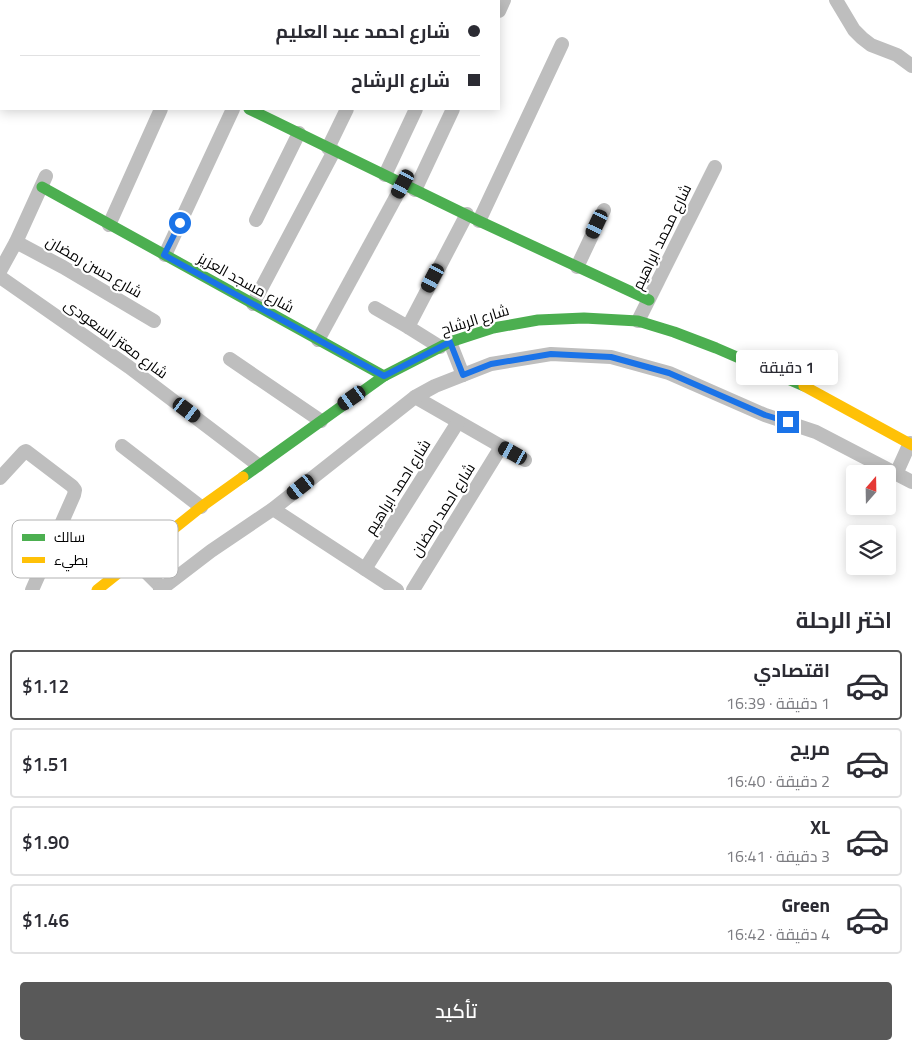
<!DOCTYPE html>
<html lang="ar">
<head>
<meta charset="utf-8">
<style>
	:root { --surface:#fff; --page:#f2f2f3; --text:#2b2b33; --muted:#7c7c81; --line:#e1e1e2; --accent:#595959 }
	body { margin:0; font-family:"Titillium Web",Cairo,sans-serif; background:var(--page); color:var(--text); direction:rtl; height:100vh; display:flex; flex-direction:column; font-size:19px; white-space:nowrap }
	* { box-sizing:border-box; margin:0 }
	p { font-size:16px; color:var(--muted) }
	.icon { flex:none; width:28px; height:28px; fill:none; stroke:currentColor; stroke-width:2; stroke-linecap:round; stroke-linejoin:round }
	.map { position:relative; height:590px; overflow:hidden; direction:ltr }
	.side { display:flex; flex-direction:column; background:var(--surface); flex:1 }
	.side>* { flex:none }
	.banner { position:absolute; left:0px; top:0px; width:500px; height:110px; box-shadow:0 2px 12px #0003; direction:rtl; display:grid; align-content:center; height:110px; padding:0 20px; background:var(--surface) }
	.needle { width:32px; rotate:20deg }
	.controls { position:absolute; left:846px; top:465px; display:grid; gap:10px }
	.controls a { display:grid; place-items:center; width:50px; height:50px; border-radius:5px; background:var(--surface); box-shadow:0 2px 12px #0003; font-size:25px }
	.end { position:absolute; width:22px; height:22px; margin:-11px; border:6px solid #1a73e8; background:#fff; box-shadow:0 0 0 2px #fff }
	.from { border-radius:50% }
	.bubble { position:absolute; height:35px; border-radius:5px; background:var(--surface); box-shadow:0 2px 12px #0003; font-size:16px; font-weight:600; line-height:35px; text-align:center; direction:rtl }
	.car { position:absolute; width:15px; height:30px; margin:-15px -8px; border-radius:6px; box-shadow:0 0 4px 1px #0007; background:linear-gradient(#222 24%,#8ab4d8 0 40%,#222 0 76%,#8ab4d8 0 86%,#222 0) }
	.banner b { display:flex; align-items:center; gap:18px; height:48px; font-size:19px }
	.banner b+b { border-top:1px solid var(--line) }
	.banner i { width:12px; height:12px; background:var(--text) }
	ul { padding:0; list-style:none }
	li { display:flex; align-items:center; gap:15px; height:70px; margin:0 10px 8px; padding:0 10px; border:2px solid var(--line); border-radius:5px }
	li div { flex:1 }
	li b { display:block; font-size:19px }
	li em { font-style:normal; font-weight:600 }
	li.selected { border-color:var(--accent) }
	li>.icon { width:45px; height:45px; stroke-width:1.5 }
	h2 { padding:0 20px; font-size:22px; line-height:60px }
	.action { display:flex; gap:10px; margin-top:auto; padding:10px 20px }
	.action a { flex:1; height:58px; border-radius:5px; background:var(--accent); color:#fff; font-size:20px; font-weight:600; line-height:58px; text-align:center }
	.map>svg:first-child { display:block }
</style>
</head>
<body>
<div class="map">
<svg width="912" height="590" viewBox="0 0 912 590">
	<rect width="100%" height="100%" fill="#fff"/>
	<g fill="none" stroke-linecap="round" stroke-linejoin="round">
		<!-- street -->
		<g stroke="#bebebe" stroke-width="14">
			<path d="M836 0 854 30 862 38 871 45 897 55 912 66"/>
			<path d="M122 1V0"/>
			<path d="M224 1 225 0"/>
			<path d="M260 1V0"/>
			<path d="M296 1V0"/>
			<path d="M398 1V0"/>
			<path d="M467 1V0"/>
			<path d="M0 6H1"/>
			<path d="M499 11 504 0"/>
			<path d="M0 80 1 78"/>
			<path d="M328 148 347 109"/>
			<path d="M385 175 416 109"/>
			<path d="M415 190 453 109"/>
			<path d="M256 220 299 133"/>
			<path d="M479 221 562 44"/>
			<path d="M109 225 161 109"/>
			<path d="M16 242 63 267 154 321"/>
			<path d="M165 255 233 109"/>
			<path d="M577 267 604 210"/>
			<path d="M0 271 16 242 46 176"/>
			<path d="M0 277 129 367 258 465"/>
			<path d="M253 304 334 151"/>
			<path d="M375 308 408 327 440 347"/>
			<path d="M638 321 715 167"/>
			<path d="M408 327 467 214"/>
			<path d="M318 340 403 184"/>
			<path d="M450 342 463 375"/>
			<path d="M230 359 321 421"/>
			<path d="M415 397 525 460"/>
			<path d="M122 446 201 507"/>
			<path d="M896 474 910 443"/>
			<path d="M0 478 24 452 26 451 72 486 75 490 74 495 32 590"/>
			<path d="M273 509 397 590"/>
			<path d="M135 561 162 588"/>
			<path d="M365 569 458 422"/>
			<path d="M160 590 211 551 273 509 415 397 435 386 491 364 551 354 611 357 669 373 765 415 816 432 912 482"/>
			<path d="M413 590 501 447"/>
		</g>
		<!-- fast -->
		<g stroke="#4caf50" stroke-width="11">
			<path d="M249 109 479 221 649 300"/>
			<path d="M42 187 384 376"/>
			<path d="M243 477 384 376 450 342 493 328 538 320 584 318 638 321 674 332 716 348 804 386"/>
		</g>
		<!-- slow -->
		<g stroke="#ffc107" stroke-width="11">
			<path d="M804 386 912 445"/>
			<path d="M97 590 201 507 243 477"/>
		</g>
	</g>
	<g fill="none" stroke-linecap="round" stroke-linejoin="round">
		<!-- route -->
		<path stroke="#1a73e8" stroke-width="6" d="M180 223 164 255 384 376 450 342 463 375 491 364 551 354 611 357 669 373 765 415 788 422"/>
	</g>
	<g text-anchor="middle" stroke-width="4.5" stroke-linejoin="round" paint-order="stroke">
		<!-- street labels -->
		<g font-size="15" fill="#000" stroke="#fff">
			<text transform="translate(662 237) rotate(-64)" y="5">شارع محمد ابراهيم</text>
			<text transform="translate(94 267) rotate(30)" y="5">شارع حسن رمضان</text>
			<text transform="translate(246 283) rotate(29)" y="5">شارع مسجد العزيز</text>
			<text transform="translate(475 320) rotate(-17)" y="5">شارع الرشاح</text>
			<text transform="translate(116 339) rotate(36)" y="5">شارع معتز السعودى</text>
			<text transform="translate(398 487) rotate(-58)" y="5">شارع احمد ابراهيم</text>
			<text transform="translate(443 510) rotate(-58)" y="5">شارع احمد رمضان</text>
		</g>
	</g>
	<!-- legend -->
	<rect x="12" y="520" width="166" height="58" rx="8" fill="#fff" stroke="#b2b2b2" stroke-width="1"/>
	<rect x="22" y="534" width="23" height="7" fill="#4caf50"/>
	<rect x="22" y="557" width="23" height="6" fill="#ffc107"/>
	<g font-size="14" fill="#000">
		<text x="54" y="542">سالك</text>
		<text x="54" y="565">بطيء</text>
	</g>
</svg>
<div class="controls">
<a><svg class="needle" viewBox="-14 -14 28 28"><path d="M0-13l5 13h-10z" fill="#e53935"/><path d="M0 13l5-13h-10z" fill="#7c7c81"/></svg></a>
<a><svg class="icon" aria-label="layers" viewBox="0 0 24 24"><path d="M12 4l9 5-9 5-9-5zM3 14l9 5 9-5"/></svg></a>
</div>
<i class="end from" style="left:180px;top:223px"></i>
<i class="end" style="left:788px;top:422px"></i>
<div class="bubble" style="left:736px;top:350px;width:102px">1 دقيقة</div>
<i class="car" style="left:403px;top:184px;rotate:208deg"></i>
<i class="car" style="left:597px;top:224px;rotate:205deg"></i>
<i class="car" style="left:433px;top:278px;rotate:208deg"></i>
<i class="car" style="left:352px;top:398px;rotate:235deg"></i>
<i class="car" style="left:187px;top:410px;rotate:127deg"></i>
<i class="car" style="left:513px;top:453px;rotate:299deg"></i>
<i class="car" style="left:301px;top:487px;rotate:232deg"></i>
<div class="banner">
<b><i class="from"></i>شارع احمد عبد العليم</b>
<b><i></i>شارع الرشاح</b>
</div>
</div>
<section class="side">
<h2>اختر الرحلة</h2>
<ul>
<li class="selected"><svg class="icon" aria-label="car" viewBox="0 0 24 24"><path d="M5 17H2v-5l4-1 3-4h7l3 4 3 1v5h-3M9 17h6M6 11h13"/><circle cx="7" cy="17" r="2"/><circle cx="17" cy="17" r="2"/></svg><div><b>اقتصادي</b><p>1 دقيقة · 16:39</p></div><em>$1.12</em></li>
<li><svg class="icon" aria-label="car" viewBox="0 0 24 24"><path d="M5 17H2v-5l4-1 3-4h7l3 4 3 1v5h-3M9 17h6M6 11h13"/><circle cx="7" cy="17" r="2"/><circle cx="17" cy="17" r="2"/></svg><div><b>مريح</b><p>2 دقيقة · 16:40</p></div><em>$1.51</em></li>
<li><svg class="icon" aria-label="car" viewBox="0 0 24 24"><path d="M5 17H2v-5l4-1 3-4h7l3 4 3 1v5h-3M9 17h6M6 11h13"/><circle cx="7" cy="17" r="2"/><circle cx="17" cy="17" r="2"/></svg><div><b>XL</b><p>3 دقيقة · 16:41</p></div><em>$1.90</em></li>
<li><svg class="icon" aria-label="car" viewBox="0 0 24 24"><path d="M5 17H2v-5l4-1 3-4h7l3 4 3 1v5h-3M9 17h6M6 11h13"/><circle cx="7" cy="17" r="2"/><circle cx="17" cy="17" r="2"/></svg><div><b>Green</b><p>4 دقيقة · 16:42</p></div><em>$1.46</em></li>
</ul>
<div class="action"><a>تأكيد</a></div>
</section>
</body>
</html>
